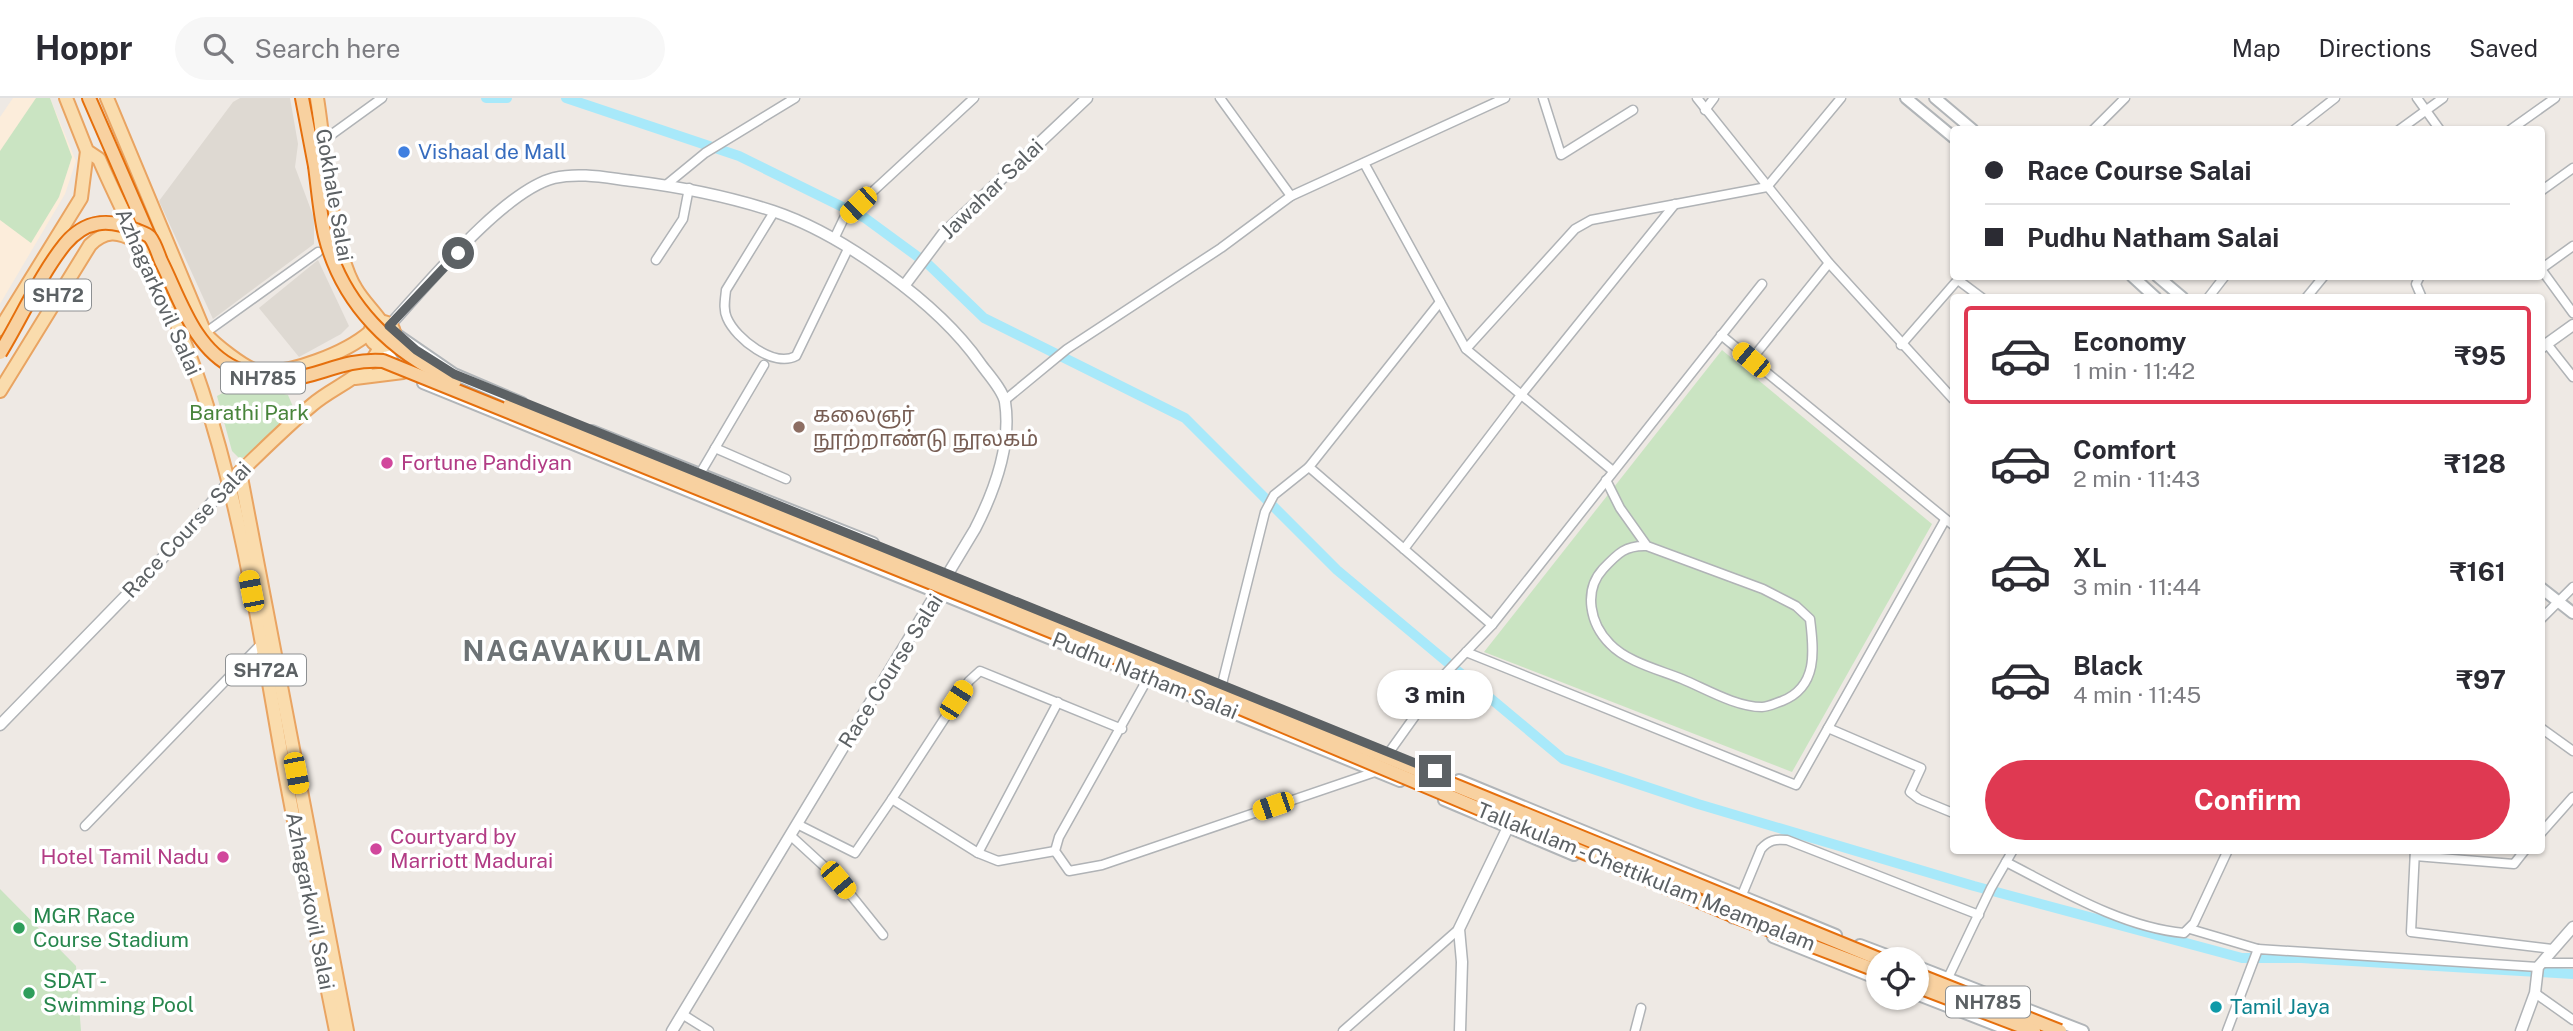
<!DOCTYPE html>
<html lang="en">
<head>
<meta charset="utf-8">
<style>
	:root { --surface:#fff; --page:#f7f7f7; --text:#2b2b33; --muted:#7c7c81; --line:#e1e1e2; --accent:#df3952 }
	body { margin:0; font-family:"Public Sans","Noto Sans Tamil",sans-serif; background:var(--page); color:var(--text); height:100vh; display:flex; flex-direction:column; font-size:26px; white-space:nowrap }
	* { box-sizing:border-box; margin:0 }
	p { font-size:23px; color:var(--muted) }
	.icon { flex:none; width:38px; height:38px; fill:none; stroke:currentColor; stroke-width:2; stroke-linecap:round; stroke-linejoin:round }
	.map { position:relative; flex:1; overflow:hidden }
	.panel { position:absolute; left:1950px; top:196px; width:595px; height:560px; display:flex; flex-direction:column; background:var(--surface); border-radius:7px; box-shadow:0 2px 5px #0004 }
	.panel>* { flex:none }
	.hud { position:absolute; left:1950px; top:28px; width:595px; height:154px; border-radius:7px; box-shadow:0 2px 5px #0004; display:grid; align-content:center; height:154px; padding:0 35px; background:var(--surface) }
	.buttons { position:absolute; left:1866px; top:849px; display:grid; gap:14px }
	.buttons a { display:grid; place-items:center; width:63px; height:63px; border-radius:50%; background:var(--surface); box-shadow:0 2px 5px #0004; font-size:35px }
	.end { position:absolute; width:32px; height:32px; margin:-16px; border:9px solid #5c6164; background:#fff; box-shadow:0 0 0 4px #fff }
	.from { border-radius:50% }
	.bubble { position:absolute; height:49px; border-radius:24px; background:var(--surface); box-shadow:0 2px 5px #0004; font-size:23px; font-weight:700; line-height:49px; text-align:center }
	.car { position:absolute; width:21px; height:42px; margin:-21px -10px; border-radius:9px; box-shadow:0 0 5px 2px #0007; background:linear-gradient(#f5c518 24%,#345 0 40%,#f5c518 0 76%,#345 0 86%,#f5c518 0) }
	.hud b { display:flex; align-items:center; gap:24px; height:66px; font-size:26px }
	.hud b+b { border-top:2px solid var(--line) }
	.hud i { width:18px; height:18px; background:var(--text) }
	ul { padding:12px 0 0; list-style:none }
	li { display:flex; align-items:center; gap:21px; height:98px; margin:0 14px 10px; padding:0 21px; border:4px solid transparent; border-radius:7px }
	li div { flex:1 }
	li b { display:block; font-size:26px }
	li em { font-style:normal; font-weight:700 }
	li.selected { border-color:var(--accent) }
	li>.icon { width:63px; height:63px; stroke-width:1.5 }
	.primary-button { display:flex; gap:14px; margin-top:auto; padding:14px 35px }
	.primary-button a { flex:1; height:80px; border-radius:42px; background:var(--accent); color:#fff; font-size:28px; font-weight:700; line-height:80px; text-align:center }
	header { display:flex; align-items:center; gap:42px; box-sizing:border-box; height:98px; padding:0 35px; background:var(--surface); border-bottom:2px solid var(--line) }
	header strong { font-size:33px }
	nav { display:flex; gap:38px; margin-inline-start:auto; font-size:24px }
	.search { width:490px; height:63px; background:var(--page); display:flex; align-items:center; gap:18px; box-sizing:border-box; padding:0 24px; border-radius:38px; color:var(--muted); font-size:26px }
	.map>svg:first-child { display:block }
</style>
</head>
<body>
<header>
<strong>Hoppr</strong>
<div class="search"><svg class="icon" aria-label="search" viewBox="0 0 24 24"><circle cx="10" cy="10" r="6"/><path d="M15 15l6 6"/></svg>Search here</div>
<nav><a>Map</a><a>Directions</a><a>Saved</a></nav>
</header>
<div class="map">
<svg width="2573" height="933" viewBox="0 0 2573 933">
	<rect width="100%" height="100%" fill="#eee9e4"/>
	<!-- commercial -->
	<path fill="#fceddb" d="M13 0H50L76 63 65 96 0 206V19Z"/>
	<!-- education -->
	<g fill="#ded9d2">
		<path d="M240 0H290L298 46 295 69 314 120V146L213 221 159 103 233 4Z"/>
		<path d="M318 162 349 228 341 236 299 259 259 210Z"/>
	</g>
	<!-- green -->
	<g fill="#cae4c2">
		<path d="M36 0H50L72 59 59 99 31 145 0 122V53Z"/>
		<path d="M1722 252 1932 426 1792 674 1484 554Z"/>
		<path d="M240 286 288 297 294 311 250 356 240 361 232 353 217 298Z"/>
		<path d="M0 791 76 868 81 933H0Z"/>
	</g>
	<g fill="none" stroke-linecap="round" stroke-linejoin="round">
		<!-- canal -->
		<g stroke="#a8e9fa" stroke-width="10">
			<path d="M486 0H507"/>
			<path d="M566 0 739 58 865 120 929 167 984 220 1185 320 1337 472 1563 661 1698 706 1974 788 2242 860H2301L2573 876"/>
		</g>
		<!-- minor casing -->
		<g stroke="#b0b3b6" stroke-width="11">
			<g id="minor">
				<path d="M1220 0 1291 98"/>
				<path d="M1543 0 1561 57 1633 12"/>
				<path d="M1697 0 1829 165 1953 301"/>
				<path d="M2417 0 2440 32"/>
				<path d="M1705 12 1714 0"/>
				<path d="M2093 32 2125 0"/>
				<path d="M2294 32 2335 0"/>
				<path d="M2399 32 2443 0"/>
				<path d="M2510 32 2555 0"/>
				<path d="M324 42 382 0"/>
				<path d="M1364 65 1466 251 1613 373"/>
				<path d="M666 87 705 55 795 0"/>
				<path d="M2541 93 2573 70"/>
				<path d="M774 114 726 192C725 202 723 211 727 220 736 241 774 270 796 258L848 151"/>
				<path d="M834 141 844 120 974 0"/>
				<path d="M656 162 683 121 689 90"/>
				<path d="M2541 171 2573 215"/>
				<path d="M2541 171 2573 148"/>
				<path d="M2420 178 2416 186 2422 200"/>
				<path d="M1958 182 1982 200"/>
				<path d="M2208 200 2225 178"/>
				<path d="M2306 200 2324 178"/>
				<path d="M1440 204 1309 369 1492 527"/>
				<path d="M205 235 318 154"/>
				<path d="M1721 237 1953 427"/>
				<path d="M2547 246 2573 279"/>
				<path d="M1901 247 1961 178"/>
				<path d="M1466 251 1575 131 1591 122 1767 89 1841 0"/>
				<path d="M1751 262 1829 165"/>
				<path d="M1005 302 1067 251 1221 150 1291 98 1505 0"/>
				<path d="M715 350 786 381"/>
				<path d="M701 374 764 267"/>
				<path d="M1606 382 1620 410 1647 448 1763 491 1796 508 1810 521C1814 553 1818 589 1782 603 1776 605 1768 609 1762 609 1736 609 1706 591 1682 581 1660 572 1627 564 1610 546 1590 526 1583 493 1603 471 1618 455 1626 447 1647 448"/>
				<path d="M1404 451 1521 297 1675 106"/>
				<path d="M2541 521 2573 489"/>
				<path d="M1466 554 1796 687 1945 422"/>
				<path d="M1148 580 1059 739 1055 753 1069 773 1102 767 1375 674 1445 576 1492 527 1762 186"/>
				<path d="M1220 594 1265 414 1274 397 1309 369"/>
				<path d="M1828 630 1921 670 1910 694 1919 701 1953 715"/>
				<path d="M2541 630 2573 653"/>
				<path d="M797 726 855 755 892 701"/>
				<path d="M85 728 261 546"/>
				<path d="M2541 735 2573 699"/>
				<path d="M790 737 838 781 883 837"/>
				<path d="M2415 752 2411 834 2552 851"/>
				<path d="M1055 753 998 763 978 755 892 701 969 583 980 573 1122 631"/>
				<path d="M978 755 1058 604"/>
				<path d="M2415 758 2514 766 2525 752"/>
				<path d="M2006 764C2061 792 2121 829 2184 835L2194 825 2228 752"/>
				<path d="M1732 821 1761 751C1769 742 1775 741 1787 742L1979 817"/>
				<path d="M2190 831 2258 851"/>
				<path d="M2543 865H2573"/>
				<path d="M1946 884 1991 790 2013 752"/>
				<path d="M2535 895 2573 922"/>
				<path d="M682 916 709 933"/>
				<path d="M1343 933 1459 831"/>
				<path d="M1635 933 1641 910"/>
				<path d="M2227 933 2258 851 2538 869"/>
			</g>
		</g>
		<!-- tertiary casing -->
		<g stroke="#b0b3b6" stroke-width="13">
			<g id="tertiary">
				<path d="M904 188 943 136 1087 0"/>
				<path d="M389 228C426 188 503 93 554 80 580 74 607 80 633 83 681 89 727 98 773 113 842 136 938 205 980 265 987 275 1003 292 1005 304 1012 348 994 394 975 431L672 933"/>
				<path d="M2541 250 2573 227"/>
				<path d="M0 627 180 442 230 383"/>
				<path d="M1460 933 1462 864 1459 831 1511 723"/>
				<path d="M2521 933 2535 895 2538 869 2573 829"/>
			</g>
		</g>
		<!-- secondary casing -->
		<g stroke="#b1b5b8" stroke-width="14">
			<g id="secondary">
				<path d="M1906 0 1953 39"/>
				<path d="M1935 0 1973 32"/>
				<path d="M2132 178 2156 200"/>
				<path d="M2157 178 2183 200"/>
				<path d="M393 234 454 276 522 305"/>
				<path d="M384 248 397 270"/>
				<path d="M423 285 1400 683"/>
				<path d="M592 333 873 445"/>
				<path d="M2541 490 2573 515"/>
				<path d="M1459 682 1836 837"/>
				<path d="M1444 702 1574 757"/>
				<path d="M1773 839 1878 881"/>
				<path d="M1860 847 1897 861"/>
				<path d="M1916 868 2083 933"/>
				<path d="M1916 896 2011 933"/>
			</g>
		</g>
		<!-- primary casing -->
		<g stroke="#e9a462" stroke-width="16">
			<g id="primary">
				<path d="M66 0 87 53 99 61C132 137 176 212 202 292 240 407 259 529 280 648 297 743 317 838 336 933"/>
				<path d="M107 0 205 235C213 245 245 271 258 273 289 278 347 254 370 234"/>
				<path d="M317 0C325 48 331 152 356 191 363 203 374 213 382 225"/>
				<circle cx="382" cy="236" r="12"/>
				<path d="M0 231 81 100 87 53"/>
				<path d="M355 280 403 274"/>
				<path d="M0 293 90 147C105 132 118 133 135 143"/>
				<path d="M240 374 347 933"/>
				<path d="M240 374C264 351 287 328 312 307 335 287 369 278 380 248"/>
			</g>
		</g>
		<!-- trunk casing -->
		<g stroke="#e56f0d" stroke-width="16">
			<g id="trunk">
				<path d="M89 0 149 138"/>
				<path d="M302 0 315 68"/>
			</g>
		</g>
		<!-- minor -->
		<use href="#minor" stroke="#fff" stroke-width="8"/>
		<!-- tertiary -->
		<use href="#tertiary" stroke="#fff" stroke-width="10"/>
		<!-- secondary -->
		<use href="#secondary" stroke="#fff" stroke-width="10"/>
		<!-- primary -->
		<use href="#primary" stroke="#fadcad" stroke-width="12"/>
		<!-- trunk -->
		<use href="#trunk" stroke="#f8d1a0" stroke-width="12"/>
		<!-- trunk-bridge casing -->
		<g stroke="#e56f0d" stroke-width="16" stroke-linecap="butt">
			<g id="trunk-bridge">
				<path d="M315 68C318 91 320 116 325 138 342 206 392 255 455 283"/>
				<path d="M0 255C21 221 40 177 65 146 85 122 108 120 136 132 140 134 147 136 150 139 155 145 158 156 161 163 180 201 194 251 235 270 301 301 324 259 383 263L1221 602 1734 818 1878 873"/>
				<path d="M510 306 1071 530 1879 861"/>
				<path d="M1916 876 2060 933"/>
				<path d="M1916 888 2034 933"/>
			</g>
		</g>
		<!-- trunk-bridge -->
		<use href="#trunk-bridge" stroke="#f8d1a0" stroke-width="12"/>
	</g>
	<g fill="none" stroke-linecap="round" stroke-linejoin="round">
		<!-- route -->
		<path stroke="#5c6164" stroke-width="9" d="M458 155 389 228 416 252 454 276 1435 673"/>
	</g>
	<!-- markers -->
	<circle fill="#3f7fe0" stroke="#fff" stroke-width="2.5" cx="404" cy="54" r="7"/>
	<circle fill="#8d6e63" stroke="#fff" stroke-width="2.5" cx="799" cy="329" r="7"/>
	<g fill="#d1479c" stroke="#fff" stroke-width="2.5">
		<circle cx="387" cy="365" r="7"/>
		<circle cx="376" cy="751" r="7"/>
		<circle cx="223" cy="759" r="7"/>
	</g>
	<g fill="#2e9e5b" stroke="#fff" stroke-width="2.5">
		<circle cx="19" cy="830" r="7"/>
		<circle cx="29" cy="895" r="7"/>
	</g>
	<circle fill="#0f9aa8" stroke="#fff" stroke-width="2.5" cx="2216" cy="909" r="7"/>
	<g text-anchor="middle" stroke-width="7" stroke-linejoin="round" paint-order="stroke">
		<!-- shield labels -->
		<g fill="#fff" stroke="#8d9092" stroke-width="2">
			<rect x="25" y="181.5" width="66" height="31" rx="5"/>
			<rect x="221" y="264.5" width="84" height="31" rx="5"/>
			<rect x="226" y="556.5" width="80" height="31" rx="5"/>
			<rect x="1946" y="888.5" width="84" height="31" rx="5"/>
		</g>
		<g font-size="19" font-weight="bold" fill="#5c6164">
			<text x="58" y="204">SH72</text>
			<text x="263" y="287">NH785</text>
			<text x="266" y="579">SH72A</text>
			<text x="1988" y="911">NH785</text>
		</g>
		<!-- shop labels -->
		<g font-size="21" fill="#366cbe" stroke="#fff" text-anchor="start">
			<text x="418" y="61">Vishaal de Mall</text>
		</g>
		<!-- street labels -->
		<g font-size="21" fill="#5c6164" stroke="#fff">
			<text transform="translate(992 91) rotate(-44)" y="7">Jawahar Salai</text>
			<text transform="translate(334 97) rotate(80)" y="7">Gokhale Salai</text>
			<text transform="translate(158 194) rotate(66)" y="7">Azhagarkovil Salai</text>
			<text transform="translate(187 432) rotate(-47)" y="7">Race Course Salai</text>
			<text transform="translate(891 573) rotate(-58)" y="7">Race Course Salai</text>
			<text transform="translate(1145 578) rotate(22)" y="7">Pudhu Natham Salai</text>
			<text transform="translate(1646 779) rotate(22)" y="7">Tallakulam - Chettikulam Meampalam</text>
			<text transform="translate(310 803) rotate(79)" y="7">Azhagarkovil Salai</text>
		</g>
		<!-- park labels -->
		<g font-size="21" fill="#48843b" stroke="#fff">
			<text x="249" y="322">Barathi Park</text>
		</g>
		<!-- education labels -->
		<g font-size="21" fill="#785e54" stroke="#fff" text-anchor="start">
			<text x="813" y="324">கலைஞர்<tspan x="813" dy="24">நூற்றாண்டு நூலகம்</tspan></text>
		</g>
		<!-- hotel labels -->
		<g font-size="21" fill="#b23c85" stroke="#fff" text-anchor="start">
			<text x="401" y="372">Fortune Pandiyan</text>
			<text x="390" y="746">Courtyard by<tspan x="390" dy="24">Marriott Madurai</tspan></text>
			<text x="209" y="766" text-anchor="end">Hotel Tamil Nadu</text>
		</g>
		<!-- leisure labels -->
		<g font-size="21" fill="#27864d" stroke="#fff" text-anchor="start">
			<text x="33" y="825">MGR Race<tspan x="33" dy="24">Course Stadium</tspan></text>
			<text x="43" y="890">SDAT -<tspan x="43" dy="24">Swimming Pool</tspan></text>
		</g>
		<!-- culture labels -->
		<g font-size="21" fill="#0d838f" stroke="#fff" text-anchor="start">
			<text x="2230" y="916">Tamil Jaya</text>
		</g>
		<!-- district labels -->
		<g font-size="28" font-weight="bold" letter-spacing="2" fill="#6d7376" stroke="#fff">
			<text x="583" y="563">NAGAVAKULAM</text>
		</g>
	</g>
</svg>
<div class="buttons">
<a><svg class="icon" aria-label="locate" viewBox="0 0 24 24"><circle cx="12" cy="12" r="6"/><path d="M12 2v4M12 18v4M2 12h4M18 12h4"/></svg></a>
</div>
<i class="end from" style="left:458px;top:155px"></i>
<i class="end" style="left:1435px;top:673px"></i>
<div class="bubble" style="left:1377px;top:572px;width:116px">3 min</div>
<i class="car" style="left:858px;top:107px;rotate:226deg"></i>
<i class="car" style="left:1751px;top:262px;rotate:310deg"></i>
<i class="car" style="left:251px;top:493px;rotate:349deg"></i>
<i class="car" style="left:956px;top:602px;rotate:33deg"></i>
<i class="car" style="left:296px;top:675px;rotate:169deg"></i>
<i class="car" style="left:1273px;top:708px;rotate:251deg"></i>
<i class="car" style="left:838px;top:782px;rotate:140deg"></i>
<div class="hud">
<b><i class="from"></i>Race Course Salai</b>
<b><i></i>Pudhu Natham Salai</b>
</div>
<section class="panel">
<ul>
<li class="selected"><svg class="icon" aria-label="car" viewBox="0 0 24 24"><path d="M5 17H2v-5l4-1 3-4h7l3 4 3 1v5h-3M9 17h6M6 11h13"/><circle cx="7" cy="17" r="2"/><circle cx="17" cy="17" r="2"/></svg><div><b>Economy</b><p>1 min · 11:42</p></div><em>₹95</em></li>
<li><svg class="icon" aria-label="car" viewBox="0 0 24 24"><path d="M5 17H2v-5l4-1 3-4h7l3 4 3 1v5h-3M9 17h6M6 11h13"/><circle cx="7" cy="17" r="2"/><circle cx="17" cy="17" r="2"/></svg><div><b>Comfort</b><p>2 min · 11:43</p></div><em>₹128</em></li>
<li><svg class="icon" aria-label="car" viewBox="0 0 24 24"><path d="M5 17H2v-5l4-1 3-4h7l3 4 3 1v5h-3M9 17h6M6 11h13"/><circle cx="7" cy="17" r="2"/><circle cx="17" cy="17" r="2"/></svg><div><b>XL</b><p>3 min · 11:44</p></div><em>₹161</em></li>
<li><svg class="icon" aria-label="car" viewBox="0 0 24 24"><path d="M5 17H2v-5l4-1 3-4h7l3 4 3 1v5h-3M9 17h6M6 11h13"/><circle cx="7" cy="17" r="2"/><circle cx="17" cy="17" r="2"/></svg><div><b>Black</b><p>4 min · 11:45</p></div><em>₹97</em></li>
</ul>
<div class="primary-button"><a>Confirm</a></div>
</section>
</div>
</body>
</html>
